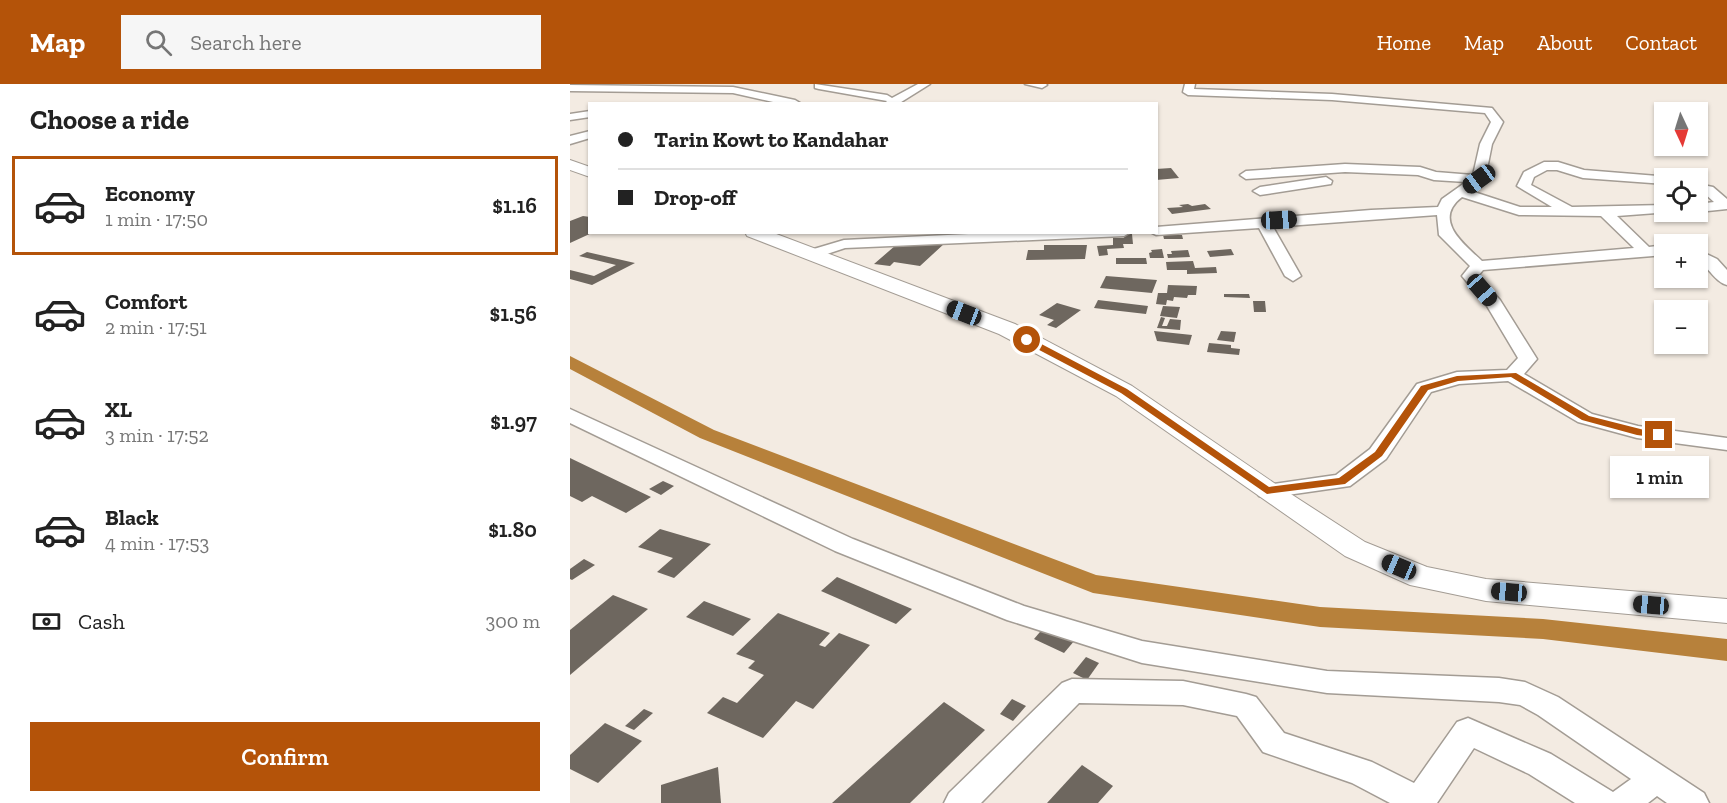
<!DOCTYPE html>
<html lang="en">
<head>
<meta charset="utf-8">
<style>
	:root { --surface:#fff; --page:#f6f6f6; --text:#222; --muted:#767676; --line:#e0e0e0; --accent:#b45309 }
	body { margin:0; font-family:"Zilla Slab",serif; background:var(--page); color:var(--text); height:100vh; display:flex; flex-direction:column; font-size:22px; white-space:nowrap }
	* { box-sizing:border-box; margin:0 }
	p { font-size:20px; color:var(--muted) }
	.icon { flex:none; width:33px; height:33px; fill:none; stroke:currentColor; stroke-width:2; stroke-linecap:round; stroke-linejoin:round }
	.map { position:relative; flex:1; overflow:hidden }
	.details { display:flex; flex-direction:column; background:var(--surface); width:570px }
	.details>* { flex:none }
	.hud { position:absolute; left:18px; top:18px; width:570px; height:132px; border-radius:0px; box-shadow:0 2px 4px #0004; display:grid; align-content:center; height:132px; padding:0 30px; background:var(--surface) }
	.needle { width:39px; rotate:176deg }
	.controls { position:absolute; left:1084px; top:18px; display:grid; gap:12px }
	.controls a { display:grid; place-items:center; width:54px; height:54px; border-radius:0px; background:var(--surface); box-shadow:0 2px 4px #0004; font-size:30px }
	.end { position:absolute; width:27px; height:27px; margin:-14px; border:8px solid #b45309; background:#fff; box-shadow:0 0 0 3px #fff }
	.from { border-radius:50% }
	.bubble { position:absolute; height:42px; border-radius:0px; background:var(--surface); box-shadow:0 2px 4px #0004; font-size:20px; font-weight:600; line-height:42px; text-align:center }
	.car { position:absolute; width:18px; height:36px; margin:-18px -9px; border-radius:8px; box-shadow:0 0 4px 2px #0007; background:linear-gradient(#222 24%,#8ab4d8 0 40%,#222 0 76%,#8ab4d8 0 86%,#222 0) }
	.hud b { display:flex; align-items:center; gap:21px; height:57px; font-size:22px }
	.hud b+b { border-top:2px solid var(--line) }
	.hud i { width:15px; height:15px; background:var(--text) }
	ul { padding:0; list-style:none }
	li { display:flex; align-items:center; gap:18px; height:99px; margin:0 12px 9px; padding:0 18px; border:3px solid transparent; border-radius:0px }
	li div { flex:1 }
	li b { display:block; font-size:22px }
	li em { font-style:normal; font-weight:600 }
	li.current { border-color:var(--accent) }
	li>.icon { width:54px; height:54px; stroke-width:1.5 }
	h2 { padding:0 30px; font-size:27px; line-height:72px }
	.pay { display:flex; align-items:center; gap:15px; height:66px; padding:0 30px; font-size:22px }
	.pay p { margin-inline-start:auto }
	.button { display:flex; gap:12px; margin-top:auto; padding:12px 30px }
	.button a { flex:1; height:69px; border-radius:0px; background:var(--accent); color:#fff; font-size:24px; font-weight:600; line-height:69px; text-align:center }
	header { display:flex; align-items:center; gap:36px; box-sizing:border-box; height:84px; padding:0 30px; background:var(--accent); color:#fff }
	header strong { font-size:28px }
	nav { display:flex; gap:33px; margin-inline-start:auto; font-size:21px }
	.search { width:420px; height:54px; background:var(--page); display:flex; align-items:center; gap:15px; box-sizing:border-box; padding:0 21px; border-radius:0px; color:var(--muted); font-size:22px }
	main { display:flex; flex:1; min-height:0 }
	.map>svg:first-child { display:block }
</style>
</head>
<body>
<header>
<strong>Map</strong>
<div class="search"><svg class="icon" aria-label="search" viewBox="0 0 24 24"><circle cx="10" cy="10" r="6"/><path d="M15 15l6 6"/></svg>Search here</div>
<nav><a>Home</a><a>Map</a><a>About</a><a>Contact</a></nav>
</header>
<main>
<section class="details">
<h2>Choose a ride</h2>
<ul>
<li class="current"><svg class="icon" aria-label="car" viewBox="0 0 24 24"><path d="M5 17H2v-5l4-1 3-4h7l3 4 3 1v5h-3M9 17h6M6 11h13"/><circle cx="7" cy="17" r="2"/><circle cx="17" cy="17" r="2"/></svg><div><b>Economy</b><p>1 min · 17:50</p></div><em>$1.16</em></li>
<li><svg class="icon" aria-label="car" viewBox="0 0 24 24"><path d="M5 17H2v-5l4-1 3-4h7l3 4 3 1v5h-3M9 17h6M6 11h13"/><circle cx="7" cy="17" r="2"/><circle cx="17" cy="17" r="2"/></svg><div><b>Comfort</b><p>2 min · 17:51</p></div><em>$1.56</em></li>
<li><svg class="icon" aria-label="car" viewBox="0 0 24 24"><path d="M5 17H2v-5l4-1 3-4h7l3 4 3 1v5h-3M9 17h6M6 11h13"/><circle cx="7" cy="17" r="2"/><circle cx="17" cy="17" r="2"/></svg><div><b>XL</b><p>3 min · 17:52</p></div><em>$1.97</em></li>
<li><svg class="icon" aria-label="car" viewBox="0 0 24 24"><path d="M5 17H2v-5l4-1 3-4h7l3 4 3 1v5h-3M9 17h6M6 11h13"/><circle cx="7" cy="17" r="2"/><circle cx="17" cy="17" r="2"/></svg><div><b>Black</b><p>4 min · 17:53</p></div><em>$1.80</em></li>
</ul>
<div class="pay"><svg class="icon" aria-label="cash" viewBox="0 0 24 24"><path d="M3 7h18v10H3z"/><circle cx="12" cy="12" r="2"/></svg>Cash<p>300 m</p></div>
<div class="button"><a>Confirm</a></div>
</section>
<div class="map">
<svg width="1157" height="719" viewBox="0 0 1157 719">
	<rect width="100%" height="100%" fill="#f3ebe2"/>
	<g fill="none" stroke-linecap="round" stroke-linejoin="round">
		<!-- canal -->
		<path fill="#b7813b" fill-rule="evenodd" d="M0 272 144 346 526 491 750 523 973 535 1157 555V577L973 555 750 543 523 509 130 354 0 285Z"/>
	</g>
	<!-- building -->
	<g fill="#6e675f">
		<path d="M601 84 609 94 586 96V85Z"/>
		<path d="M618 120 622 122 635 120 641 125 602 130 597 124 613 123 609 121Z"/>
		<path d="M13 132 20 133V148H24L0 159V137Z"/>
		<path d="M553 150H562L563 160H553L554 164 537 165 538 171 529 172 527 162 543 161V154H554Z"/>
		<path d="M593 151H612L613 155H594Z"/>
		<path d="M375 159 350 182 324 178 320 182 304 180 326 161Z"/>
		<path d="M474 161H517L515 175 456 176 458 166H474Z"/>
		<path d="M592 165 594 174H580L579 169 582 168 581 166Z"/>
		<path d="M661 165 664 171 640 173 637 167Z"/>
		<path d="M618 166 620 173 598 174 597 170H602L601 167Z"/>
		<path d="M17 168 65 179 22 201 0 195V186L24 192 46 181 9 172Z"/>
		<path d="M546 174H576L577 180H546Z"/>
		<path d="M623 177 625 184 646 183 647 189 617 190V186H597L596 178Z"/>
		<path d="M536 192 587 196 582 209 530 204Z"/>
		<path d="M598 201 627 202 626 211H618L617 214 604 213 603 217 597 216 596 221 586 220 588 209H597Z"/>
		<path d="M654 210H679L680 214 654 213Z"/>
		<path d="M528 216 578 222 576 230 524 224Z"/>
		<path d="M683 217H695L696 228H684Z"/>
		<path d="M487 219 511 226 486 244 477 241 484 236 469 231Z"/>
		<path d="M593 222 610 223 607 234 590 232Z"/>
		<path d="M591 233 595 234 592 242H597L600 235 611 236 610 246 587 244Z"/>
		<path d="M584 247 622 251 619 261 587 257Z"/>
		<path d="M651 247 666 248 664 258 647 256Z"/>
		<path d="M639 259 661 261V264L670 265 669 271 637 268Z"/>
		<path d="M0 374 81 413 56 429 22 412 12 418 0 412Z"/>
		<path d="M93 397 104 402 91 411 79 405Z"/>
		<path d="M90 445 141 460 104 494 87 488 103 474 68 463Z"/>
		<path d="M14 475 25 481 2 496 0 495V485Z"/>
		<path d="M267 493 342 525 326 540 251 507Z"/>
		<path d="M43 511 78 525 0 591V546Z"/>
		<path d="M134 517 181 535 163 552 116 533Z"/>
		<path d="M208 529 260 549 249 561 255 563 269 549 300 561 243 625 226 617 193 654 137 629 153 613 167 619 194 591 178 584 185 577 166 570Z"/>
		<path d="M475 542 505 556 494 569 464 555Z"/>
		<path d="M516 573 529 579 517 596 503 589Z"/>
		<path d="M442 615 456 622 443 637 430 630Z"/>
		<path d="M374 618 415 646 340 719H262Z"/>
		<path d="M74 625 83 629 64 646 55 642Z"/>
		<path d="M35 639 72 657 28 699 0 685V671Z"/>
		<path d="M512 681 543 702 528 719H477Z"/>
		<path d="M148 683 151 719H91V701Z"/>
	</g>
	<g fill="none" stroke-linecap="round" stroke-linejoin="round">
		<!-- minor casing -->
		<g stroke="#a39c94" stroke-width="3">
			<g id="minor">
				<path d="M245 0 317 11 322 14 348 0H360L328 20H314L317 17 249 5 245 4Z"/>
				<path d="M455 0H476L477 1 472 4Z"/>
				<path d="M615 0H625L624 5 762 10 922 24 933 38 922 60 915 95 901 107 950 123H982L947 102 954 88 974 78H988L1014 86 1100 93 1095 94V100L1013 94 987 86H977L964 93 961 101 1002 123 1095 121V128H1100L1047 132 1079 163 1095 161V171L913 186 908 192 930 216 967 275 954 290 1022 330 1068 342 1157 354V366L1067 354 1008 338 938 297 889 300 861 308 816 375 780 402 697 414 689 412 686 407 689 402 766 391 800 365 847 300 887 288 937 286 948 274 917 222 892 192 900 182 869 151 867 131 703 143 731 192 723 197 715 192 689 144 586 151 580 148H586V143L801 126 868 123 872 115 896 98 864 96 848 91 775 88 676 95 670 91 676 87 775 80 850 83 866 88 903 91 910 60 921 38 915 29 762 16 618 11 613 8ZM892 113 949 131 1031 132 1064 164 912 177C894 160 862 136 892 113Z"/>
				<path d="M0 1 163 3 225 16 230 19 212 20 163 9 0 7Z"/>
				<path d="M20 27V33L0 36V30Z"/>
				<path d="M20 47V54L0 60V52Z"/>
				<path d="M756 93 762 97 761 100 690 111 683 107 690 103Z"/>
				<path d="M1128 100 1143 103 1157 115V125L1128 128H1125H1128V120L1144 118 1134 109 1128 108Z"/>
				<path d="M440 148H561L554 152 275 164 242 175 234 170 237 167 274 156Z"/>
				<path d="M1128 166 1147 175 1157 186V201C1145 198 1139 183 1128 177Z"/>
				<path d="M0 325 283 455 454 522 572 557 757 587 929 594 955 598 988 613 1134 709 1139 719H1097L1087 712 1078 719H1005L959 690 904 664 867 719H820L782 699 693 668 667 632 613 621 509 619 411 719H374L379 709 492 599 502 595 613 597 676 610 686 613 714 649 802 678 844 699 887 638 898 634 981 670 1043 708 1061 695 968 631 950 621 929 618 757 609 572 579 437 536 265 467 0 339Z"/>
			</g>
		</g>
		<!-- major casing -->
		<g stroke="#a39c94" stroke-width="2">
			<g id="major">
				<path d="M0 76 20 83V93L0 86Z"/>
				<path d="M175 148H201L445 240 562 302 707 401 795 458 857 483 916 495 1157 515V539L916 517 840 501 775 472 546 312 429 250 177 152Z"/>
			</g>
		</g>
		<!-- minor -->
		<use href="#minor" fill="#fff" fill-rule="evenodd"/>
		<!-- major -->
		<use href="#major" fill="#fff" fill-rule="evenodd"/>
	</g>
	<!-- route -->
	<path fill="#b45309" d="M454 254H460L557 305 699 403 769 394 805 368 851 302 887 292 946 289 1019 332 1094 351 1089 354 1067 351 1012 336 941 293 888 297 858 306 812 372 775 400 697 410 551 309 454 258Z"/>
</svg>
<div class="controls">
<a><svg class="needle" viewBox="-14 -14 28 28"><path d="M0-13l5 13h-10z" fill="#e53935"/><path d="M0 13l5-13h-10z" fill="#767676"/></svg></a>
<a><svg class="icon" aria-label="locate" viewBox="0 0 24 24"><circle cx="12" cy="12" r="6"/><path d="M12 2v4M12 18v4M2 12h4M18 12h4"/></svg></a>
<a>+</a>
<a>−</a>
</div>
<i class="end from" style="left:457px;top:256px"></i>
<i class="end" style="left:1089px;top:351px"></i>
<div class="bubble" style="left:1040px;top:372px;width:99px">1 min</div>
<i class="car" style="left:909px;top:95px;rotate:234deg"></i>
<i class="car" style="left:709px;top:136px;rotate:87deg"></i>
<i class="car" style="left:912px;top:206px;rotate:139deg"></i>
<i class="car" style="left:394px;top:229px;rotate:291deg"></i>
<i class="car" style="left:829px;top:483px;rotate:293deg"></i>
<i class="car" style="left:939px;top:508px;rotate:275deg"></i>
<i class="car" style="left:1081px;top:521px;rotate:275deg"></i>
<div class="hud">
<b><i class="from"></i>Tarin Kowt to Kandahar</b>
<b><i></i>Drop-off</b>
</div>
</div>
</main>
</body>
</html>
